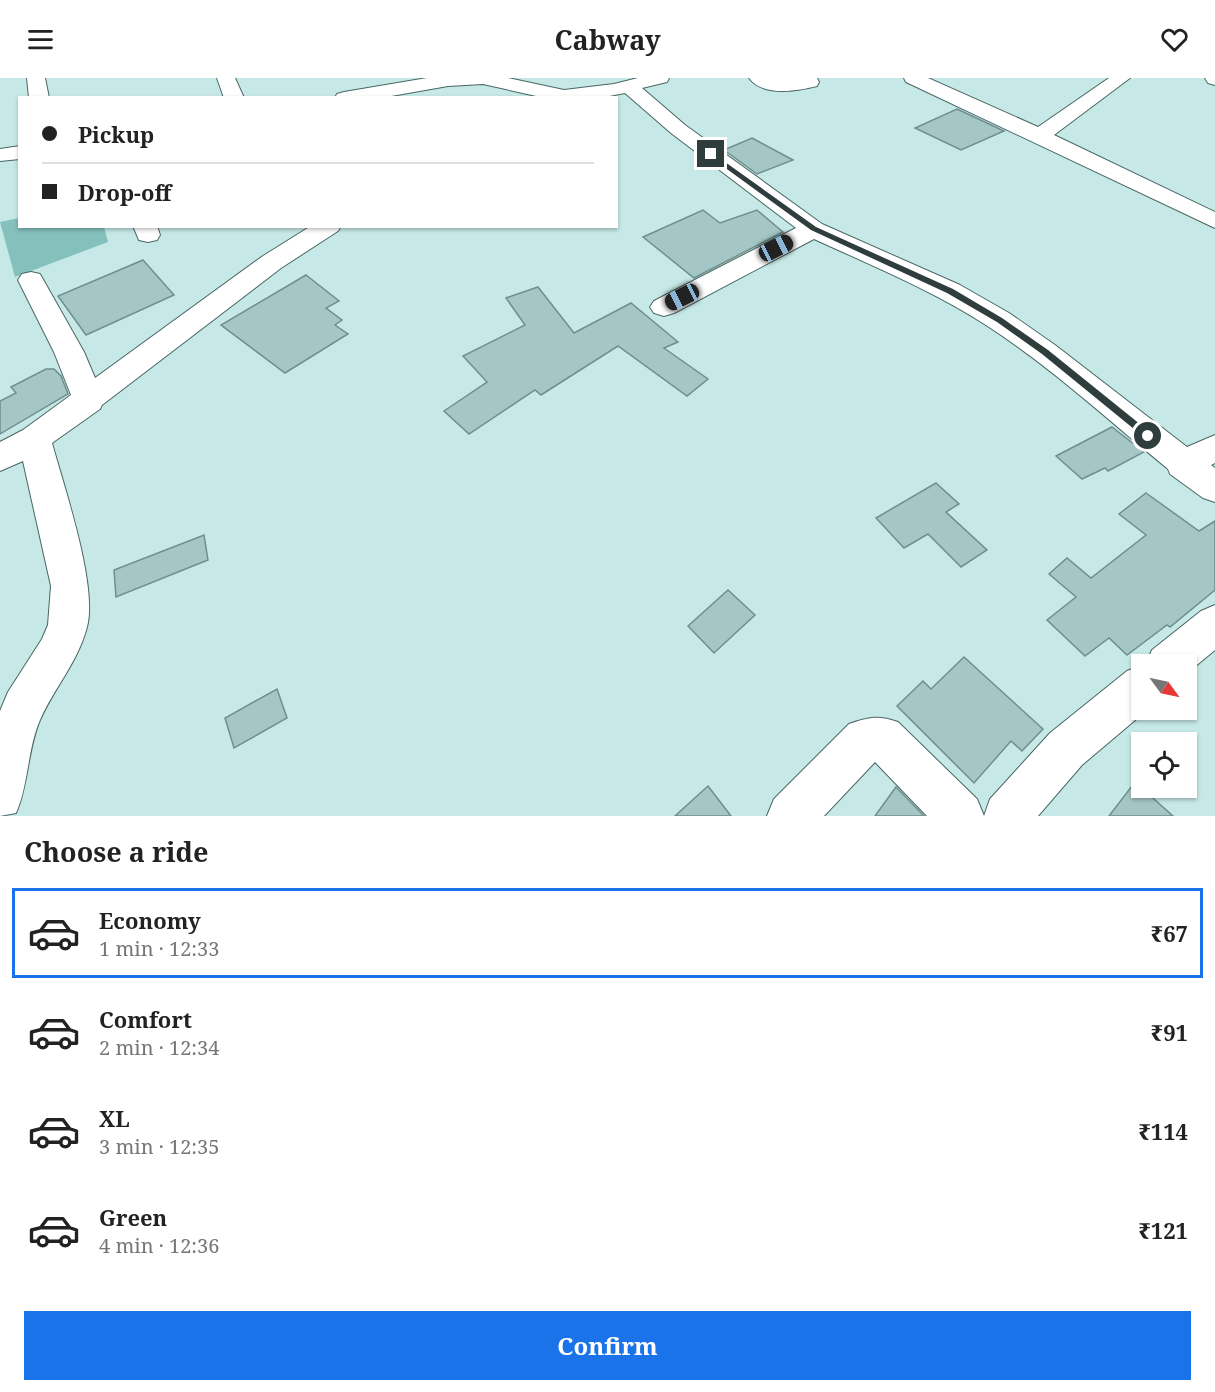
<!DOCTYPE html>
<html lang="en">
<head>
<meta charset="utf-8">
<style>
	:root { --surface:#fff; --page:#f6f6f6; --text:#222; --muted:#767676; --line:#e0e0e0; --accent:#1a73e8 }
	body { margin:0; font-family:"Noto Serif",serif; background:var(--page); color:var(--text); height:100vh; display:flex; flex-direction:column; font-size:22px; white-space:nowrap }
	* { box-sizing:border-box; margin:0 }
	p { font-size:20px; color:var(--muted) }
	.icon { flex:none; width:33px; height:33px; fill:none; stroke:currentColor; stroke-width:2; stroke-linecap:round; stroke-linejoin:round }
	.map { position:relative; height:738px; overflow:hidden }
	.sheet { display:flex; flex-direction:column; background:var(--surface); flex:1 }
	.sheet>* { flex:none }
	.banner { position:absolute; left:18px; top:18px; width:600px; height:132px; border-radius:0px; box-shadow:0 2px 4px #0004; display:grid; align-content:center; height:132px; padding:0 24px; background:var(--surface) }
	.needle { width:39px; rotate:123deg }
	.fabs { position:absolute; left:1131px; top:576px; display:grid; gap:12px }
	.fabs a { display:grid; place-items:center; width:66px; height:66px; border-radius:0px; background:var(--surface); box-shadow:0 2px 4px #0004; font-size:30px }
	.end { position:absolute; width:27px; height:27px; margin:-14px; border:8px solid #2f3d3c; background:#fff; box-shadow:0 0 0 3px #fff }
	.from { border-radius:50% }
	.car { position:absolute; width:18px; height:36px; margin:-18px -9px; border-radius:8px; box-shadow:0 0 4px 2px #0007; background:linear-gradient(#222 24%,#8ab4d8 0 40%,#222 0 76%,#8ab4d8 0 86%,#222 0) }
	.banner b { display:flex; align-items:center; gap:21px; height:57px; font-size:22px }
	.banner b+b { border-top:2px solid var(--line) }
	.banner i { width:15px; height:15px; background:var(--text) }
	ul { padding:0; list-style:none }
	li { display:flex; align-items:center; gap:18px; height:90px; margin:0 12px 9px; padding:0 12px; border:3px solid transparent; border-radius:0px }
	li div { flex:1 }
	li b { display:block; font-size:22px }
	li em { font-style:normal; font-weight:700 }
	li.current { border-color:var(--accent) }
	li>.icon { width:54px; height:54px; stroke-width:1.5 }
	h2 { padding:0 24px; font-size:27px; line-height:72px }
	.primary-button { display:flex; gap:12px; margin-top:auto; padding:12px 24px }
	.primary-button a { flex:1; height:69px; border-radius:0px; background:var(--accent); color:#fff; font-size:24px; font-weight:700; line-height:69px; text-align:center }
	header { display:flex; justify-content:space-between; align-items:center; height:78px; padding:0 24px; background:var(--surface); font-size:27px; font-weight:700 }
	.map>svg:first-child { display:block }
</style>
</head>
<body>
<header><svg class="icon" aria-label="menu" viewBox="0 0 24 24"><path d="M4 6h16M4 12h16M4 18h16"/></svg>Cabway<svg class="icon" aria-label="heart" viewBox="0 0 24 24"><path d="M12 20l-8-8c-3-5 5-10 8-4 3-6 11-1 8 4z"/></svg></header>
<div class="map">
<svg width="1215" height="738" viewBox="0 0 1215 738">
	<rect width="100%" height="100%" fill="#c6e9e7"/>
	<!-- green -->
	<path fill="#84c1bd" d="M19 140 20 148 104 149 108 164 15 199 0 144Z"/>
	<!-- building -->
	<g fill="#a4c6c4" stroke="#6e8f8d" stroke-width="1.5">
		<path d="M957 31 1004 53 961 72 915 50Z"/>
		<path d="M752 60 793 82 757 96 724 72Z"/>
		<path d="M703 132 720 145 757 132 783 154 694 200 643 159Z"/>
		<path d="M143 182 174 217 86 257 58 218Z"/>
		<path d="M306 197 339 223 326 230 342 242 335 247 348 256 285 295 221 247Z"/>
		<path d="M538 209 574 255 631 225 678 264 664 270 708 301 687 318 618 268 541 317 535 312 469 356 444 333 487 304 463 278 525 247 506 220Z"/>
		<path d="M46 291H54L61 298 68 316 0 356V323L16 315 11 309Z"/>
		<path d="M1112 349 1144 374 1108 393 1105 390 1082 401 1056 378Z"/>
		<path d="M936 405 959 426 946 434 987 472 961 489 928 456 904 470 876 440Z"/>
		<path d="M1146 415 1199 453 1215 443V512L1170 549 1167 547 1127 577 1109 560 1085 578 1047 542 1076 519 1049 496 1067 480 1091 500 1146 457 1119 436Z"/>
		<path d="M204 457 208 482 116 519 114 492Z"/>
		<path d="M728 512 755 537 714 575 688 548Z"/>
		<path d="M964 579 1043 651 1022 673 1011 663 974 705 897 628 923 603 931 611Z"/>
		<path d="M277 611 287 640 234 670 225 640Z"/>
		<path d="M1135 704 1173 738H1109Z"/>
		<path d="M708 708 731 738H675Z"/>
		<path d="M896 709 924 738H875Z"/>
	</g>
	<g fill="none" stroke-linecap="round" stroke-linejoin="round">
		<!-- minor casing -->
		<g stroke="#476664" stroke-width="2">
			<g id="minor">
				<path d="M27 0H45L49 20H29Z"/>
				<path d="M217 0H235L244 20H224Z"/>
				<path d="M427 0H508L564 12 614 6 638 0H669L667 4 642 10 685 47 822 146 960 207 1009 235 1055 267 1187 369 1215 357V385L1211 387 1215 390V424L1203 420 1170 396 1168 391C1109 343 1053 291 989 249 934 213 873 188 814 161L674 235 664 238 654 235 650 229 654 223 796 150 671 55 625 15 599 20H545L483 6 448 8 380 20H335L337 16 344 14Z"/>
				<path d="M749 0H817L819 4 817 8C797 13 763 19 749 0Z"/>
				<path d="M904 0H928L1038 49 1109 0H1130L1054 57 1215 134V150L906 4Z"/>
				<path d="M1205 0H1215V7L1208 5Z"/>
				<path d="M20 68V81L0 83V71Z"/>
				<path d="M133 148H157L160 157 157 162 148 164 139 162Z"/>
				<path d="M311 148H341L338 153 281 190 102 327 100 331 52 365C64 409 98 508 87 549 78 584 54 610 40 642 27 672 29 706 16 735L0 738V633L8 614 42 561 48 547 51 508 23 383 0 393V364L23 352 71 317 54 274 18 202 22 196 31 194 40 196 84 274 95 300 263 178Z"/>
				<path d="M1215 527V572L1186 596V586H1146L1152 572 1201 533Z"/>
				<path d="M1142 587V632H1147L1082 687 1038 738H927L875 684 824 738H767L774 721 849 646C868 639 879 637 898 644L977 721 984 738 990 721 1050 655 1127 593Z"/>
			</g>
		</g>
		<!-- minor -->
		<use href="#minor" fill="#fff" fill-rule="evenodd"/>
	</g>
	<!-- route -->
	<path fill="#2f3d3c" d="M711 74 816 149 953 211 1002 240 1048 272 1151 355V360H1145L1042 276 997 244 947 215 811 152 709 78Z"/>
</svg>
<div class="fabs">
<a><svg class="needle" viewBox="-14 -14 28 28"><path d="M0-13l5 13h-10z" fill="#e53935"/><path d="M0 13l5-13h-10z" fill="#767676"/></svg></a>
<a><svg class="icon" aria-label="locate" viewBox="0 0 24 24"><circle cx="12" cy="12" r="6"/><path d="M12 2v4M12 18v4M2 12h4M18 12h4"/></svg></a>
</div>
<i class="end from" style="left:1148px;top:358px"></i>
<i class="end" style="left:711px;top:76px"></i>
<i class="car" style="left:776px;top:170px;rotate:63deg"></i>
<i class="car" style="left:682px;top:219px;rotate:243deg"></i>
<div class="banner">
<b><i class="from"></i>Pickup</b>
<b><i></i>Drop-off</b>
</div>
</div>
<section class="sheet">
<h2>Choose a ride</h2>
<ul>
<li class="current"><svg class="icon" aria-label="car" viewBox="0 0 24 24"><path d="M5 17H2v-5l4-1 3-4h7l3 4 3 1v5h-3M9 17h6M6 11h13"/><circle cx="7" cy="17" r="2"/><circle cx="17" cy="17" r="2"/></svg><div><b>Economy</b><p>1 min · 12:33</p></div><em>₹67</em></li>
<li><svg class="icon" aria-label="car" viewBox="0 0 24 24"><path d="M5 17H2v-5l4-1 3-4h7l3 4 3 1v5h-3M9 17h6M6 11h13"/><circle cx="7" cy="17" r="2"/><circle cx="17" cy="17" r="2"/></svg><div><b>Comfort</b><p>2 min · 12:34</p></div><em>₹91</em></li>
<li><svg class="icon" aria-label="car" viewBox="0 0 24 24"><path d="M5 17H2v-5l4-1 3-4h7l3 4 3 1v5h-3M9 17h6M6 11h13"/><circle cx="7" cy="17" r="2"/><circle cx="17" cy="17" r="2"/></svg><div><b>XL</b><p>3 min · 12:35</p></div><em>₹114</em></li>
<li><svg class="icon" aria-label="car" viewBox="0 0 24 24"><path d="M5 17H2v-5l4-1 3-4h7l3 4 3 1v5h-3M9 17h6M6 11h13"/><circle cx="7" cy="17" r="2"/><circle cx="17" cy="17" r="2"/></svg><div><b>Green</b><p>4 min · 12:36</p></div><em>₹121</em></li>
</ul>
<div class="primary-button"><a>Confirm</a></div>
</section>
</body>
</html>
